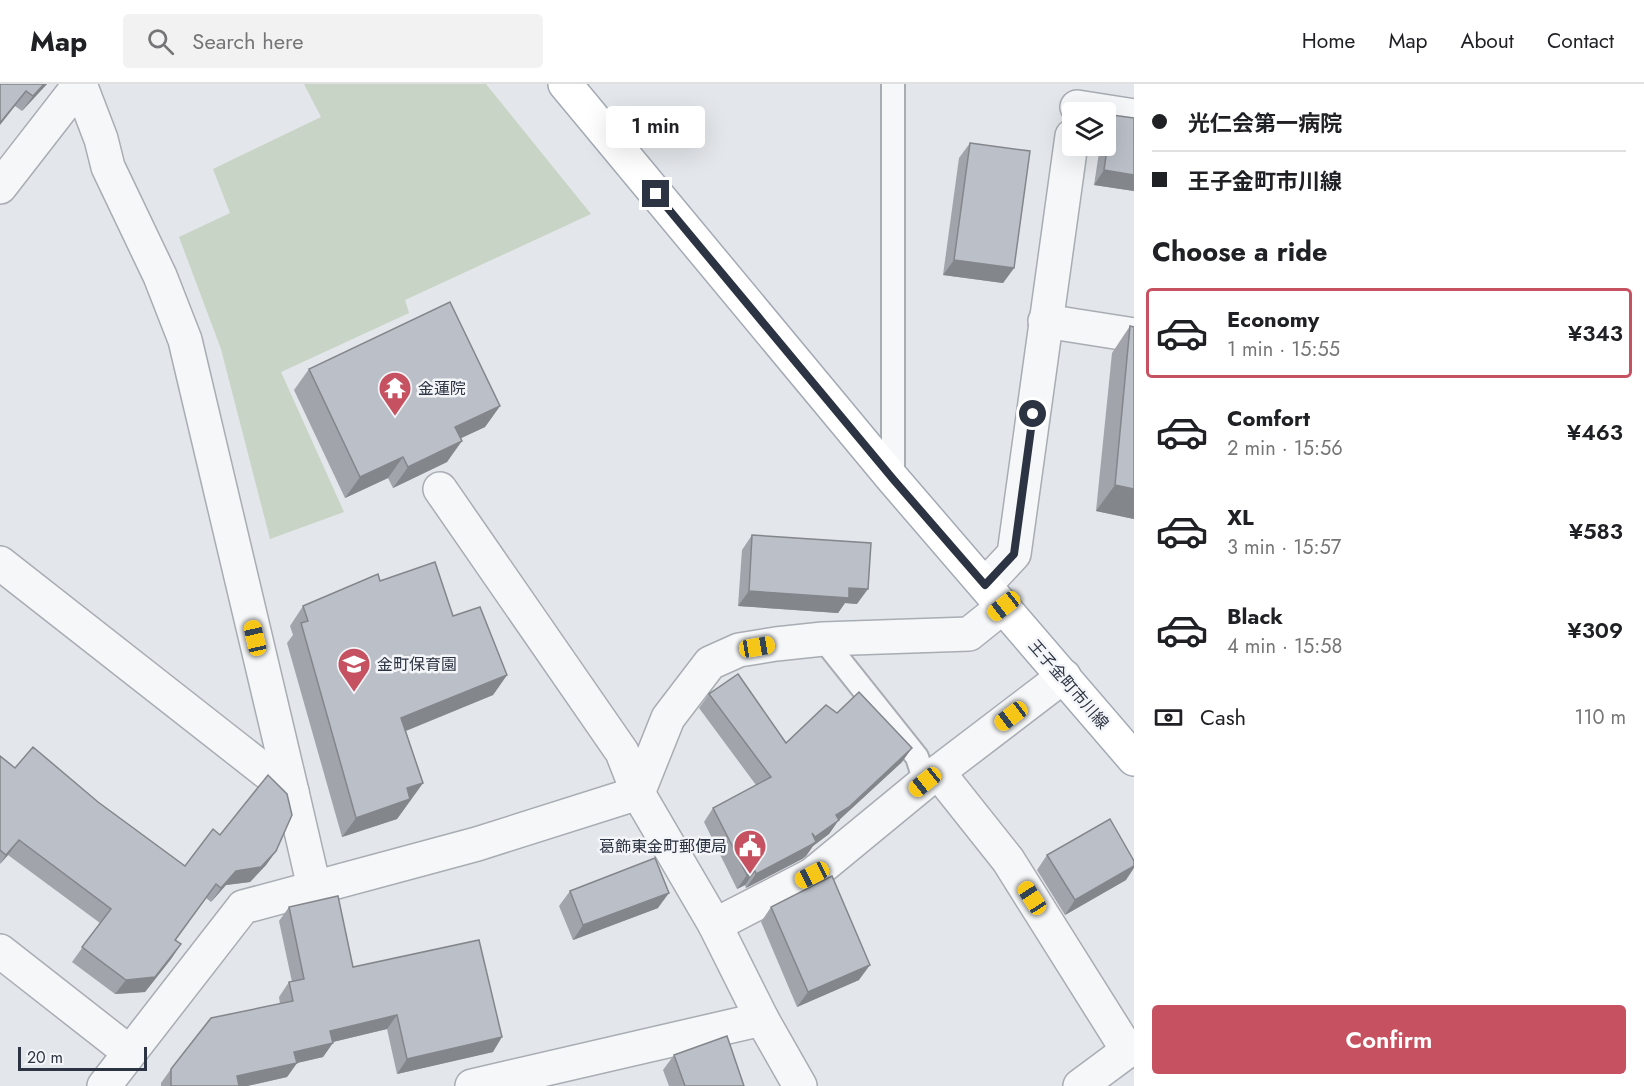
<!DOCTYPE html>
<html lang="en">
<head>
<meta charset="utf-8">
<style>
	:root { --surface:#fff; --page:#f2f2f2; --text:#202124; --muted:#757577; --line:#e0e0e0; --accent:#c65160 }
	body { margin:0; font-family:Jost,"Noto Sans JP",sans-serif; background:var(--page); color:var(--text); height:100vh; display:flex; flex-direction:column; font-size:22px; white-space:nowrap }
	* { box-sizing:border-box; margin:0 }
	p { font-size:20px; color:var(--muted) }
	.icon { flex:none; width:33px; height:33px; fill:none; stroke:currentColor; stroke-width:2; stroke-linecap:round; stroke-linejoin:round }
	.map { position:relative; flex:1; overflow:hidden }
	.panel { display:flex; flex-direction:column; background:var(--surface); width:510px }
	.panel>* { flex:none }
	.banner { display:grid; align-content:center; height:132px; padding:0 18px; background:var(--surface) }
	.controls { position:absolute; left:1062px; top:18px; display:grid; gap:12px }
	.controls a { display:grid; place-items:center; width:54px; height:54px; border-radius:6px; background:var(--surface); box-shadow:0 6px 24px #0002; font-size:30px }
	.scale { position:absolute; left:18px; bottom:15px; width:129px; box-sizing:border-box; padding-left:6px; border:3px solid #2c3342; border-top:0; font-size:16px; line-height:21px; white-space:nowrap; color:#2c3342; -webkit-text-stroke:4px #f3f5f8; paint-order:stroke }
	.end { position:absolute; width:27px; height:27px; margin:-14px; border:8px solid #2c3342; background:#fff; box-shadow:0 0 0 3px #fff }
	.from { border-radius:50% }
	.bubble { position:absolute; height:42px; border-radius:6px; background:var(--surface); box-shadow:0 6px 24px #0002; font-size:20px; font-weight:600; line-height:42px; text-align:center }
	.car { position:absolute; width:18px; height:36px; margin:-18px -9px; border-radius:8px; box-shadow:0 0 4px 2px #0007; background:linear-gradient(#f5c518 24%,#345 0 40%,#f5c518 0 76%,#345 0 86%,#f5c518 0) }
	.banner b { display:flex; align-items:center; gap:21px; height:57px; font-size:22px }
	.banner b+b { border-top:2px solid var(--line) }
	.banner i { width:15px; height:15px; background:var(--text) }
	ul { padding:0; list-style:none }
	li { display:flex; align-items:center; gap:18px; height:90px; margin:0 12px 9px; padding:0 6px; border:3px solid transparent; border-radius:6px }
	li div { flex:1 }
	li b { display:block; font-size:22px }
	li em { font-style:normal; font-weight:600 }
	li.active { border-color:var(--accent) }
	li>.icon { width:54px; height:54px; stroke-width:1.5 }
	h2 { padding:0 18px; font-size:27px; line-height:72px }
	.pay { display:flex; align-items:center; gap:15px; height:66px; padding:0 18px; font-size:22px }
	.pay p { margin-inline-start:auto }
	.button { display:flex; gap:12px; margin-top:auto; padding:12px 18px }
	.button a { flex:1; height:69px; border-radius:6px; background:var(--accent); color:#fff; font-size:24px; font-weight:600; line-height:69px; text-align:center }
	header { display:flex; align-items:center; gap:36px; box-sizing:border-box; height:84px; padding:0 30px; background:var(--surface); border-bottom:2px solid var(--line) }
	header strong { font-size:28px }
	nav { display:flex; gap:33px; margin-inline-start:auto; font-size:21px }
	.search { width:420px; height:54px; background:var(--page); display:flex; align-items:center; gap:15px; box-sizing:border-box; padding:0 21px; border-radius:6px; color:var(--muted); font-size:22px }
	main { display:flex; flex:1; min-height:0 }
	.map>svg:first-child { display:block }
</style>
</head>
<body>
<header>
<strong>Map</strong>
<div class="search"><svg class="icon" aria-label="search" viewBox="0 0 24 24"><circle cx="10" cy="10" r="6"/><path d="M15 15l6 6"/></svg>Search here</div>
<nav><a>Home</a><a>Map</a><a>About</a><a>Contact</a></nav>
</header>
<main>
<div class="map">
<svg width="1134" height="1002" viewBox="0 0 1134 1002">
	<rect width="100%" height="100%" fill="#e3e6ea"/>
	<!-- green -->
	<path fill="#c8d4c5" d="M304 0H486L591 130 405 216 409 229 281 288 344 428 270 455 221 265 179 153 230 129 213 85 321 33Z"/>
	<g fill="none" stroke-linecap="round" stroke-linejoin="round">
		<!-- service casing -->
		<g stroke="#a8adb4" stroke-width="26">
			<g id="service">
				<path d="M893 0V395"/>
				<path d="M823 555 917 673 925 698"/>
			</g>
		</g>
		<!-- pedestrian casing -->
		<g stroke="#a8adb4" stroke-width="36">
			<path id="pedestrian" d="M440 405 622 668 638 709"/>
		</g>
		<!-- minor casing -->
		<g stroke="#a8adb4" stroke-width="36">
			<g id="minor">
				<path d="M80 0 101 55 108 83 160 192 185 256 292 708"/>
				<path d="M1077 23 1134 32"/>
				<path d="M0 103 80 0"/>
				<path d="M1045 237 1134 251"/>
				<path d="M0 479 292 708 314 803"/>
				<path d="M985 501 1014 470 1072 52"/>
				<path d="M938 688 1008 776 1128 967"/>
				<path d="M638 709 715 841 762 935 800 1002"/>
				<path d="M715 841 812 791 925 698 1064 592"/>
				<path d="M0 867 129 968"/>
				<path d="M104 1002 243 823 477 760 638 709 668 634 710 579 739 566 776 560 823 555 969 550 1004 522"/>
				<path d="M472 1002 762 935"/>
				<path d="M1080 1002 1134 962"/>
			</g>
		</g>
		<!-- primary casing -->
		<g stroke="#a3aab5" stroke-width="36">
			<path id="primary" d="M565 0 893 395 1134 675"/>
		</g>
		<!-- service -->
		<use href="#service" stroke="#f6f7f9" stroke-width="22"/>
		<!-- pedestrian -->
		<use href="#pedestrian" stroke="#f6f7f9" stroke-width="33"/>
		<!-- minor -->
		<use href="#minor" stroke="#f6f7f9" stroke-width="33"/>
		<!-- primary -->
		<use href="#primary" stroke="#fff" stroke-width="33"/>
	</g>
	<!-- wall -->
	<g fill="#a1a4ab">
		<path d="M0 0H47L22 27 15 22Z"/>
		<path d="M1112 31 1134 107 1094 101 1100 62H1106V41Z"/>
		<path d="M970 59 1014 184 1003 199 943 191 959 74Z"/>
		<path d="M1130 242 1134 243V435L1096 427 1112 269Z"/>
		<path d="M309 285 500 322 485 343 461 354 447 378 393 404 388 394 345 414 294 306Z"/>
		<path d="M752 451 857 520 845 519 838 529 738 522 742 466Z"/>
		<path d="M380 497 453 532 507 591 493 611 406 647 423 699 397 735 342 753 287 559 293 551 290 542 303 522Z"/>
		<path d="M709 610 786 659 902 678 838 737 829 750 813 762 806 772 802 775 746 804 745 801 737 805 704 738 713 724 756 701 699 624Z"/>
		<path d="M0 672 15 684 98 718 185 782 220 751 276 767 266 781 250 798 226 801 211 818 206 814 176 856 181 860 171 875 145 908 115 910 72 878 100 839 8 771 0 780Z"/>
		<path d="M1047 771 1126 796 1065 831 1037 786Z"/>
		<path d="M570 807 658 824 573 856 559 822Z"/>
		<path d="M289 823 353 883 493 968 397 990 387 945 333 958 323 973 297 979 287 993 247 1002H161V999L171 985 280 920 279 913 289 898H292L279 837Z"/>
		<path d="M771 823 859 896 797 923 761 838Z"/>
		<path d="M674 971 744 1002H669L663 986Z"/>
	</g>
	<!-- shaded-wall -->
	<g fill="#83868b">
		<path d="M44 0H47L22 27 33 12Z"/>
		<path d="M26 7 15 22 0 41V39Z"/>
		<path d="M1104 86 1134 91V107L1094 101Z"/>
		<path d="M954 176 1014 184 1003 199 943 191Z"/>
		<path d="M500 322 485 343 440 364 455 343Z"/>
		<path d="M462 357 447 378 393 404 408 383Z"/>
		<path d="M403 373 388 394 345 414 360 393Z"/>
		<path d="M1115 401 1134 405V435L1096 427Z"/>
		<path d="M849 504 868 505 857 520 845 519 838 529 738 522 749 507Z"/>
		<path d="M507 591 493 611 388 654 401 634Z"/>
		<path d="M912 664 902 678 838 737 829 750 813 762 806 772 802 775 746 804 756 790 808 763 815 753 836 731Z"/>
		<path d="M423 699 397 735 342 753 356 734 407 704Z"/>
		<path d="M19 756 8 771 0 780 6 771Z"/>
		<path d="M276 767 266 781 250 798 226 801 211 818 221 804 236 787Z"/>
		<path d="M1134 782V784L1126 796 1065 831 1075 816Z"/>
		<path d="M755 787 745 801 737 805 747 791Z"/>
		<path d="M669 809 658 824 573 856 583 841Z"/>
		<path d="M181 860 171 875 145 908 115 910 126 896Z"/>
		<path d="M870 881 859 896 797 923 808 908Z"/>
		<path d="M397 931 387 945 320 961 330 947Z"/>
		<path d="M502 953 493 968 397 990 407 975Z"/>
		<path d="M333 959 323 973 284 982 294 968Z"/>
		<path d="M297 979 287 993 247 1002H230L237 992Z"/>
	</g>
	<!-- building -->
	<g fill="#bbbfc7" stroke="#83868b" stroke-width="1.5">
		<path d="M0 0H44L33 12 26 7 0 39Z"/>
		<path d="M1112 31 1134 34V91L1104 86Z"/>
		<path d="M970 59 1030 67 1014 184 954 176Z"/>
		<path d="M450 218 500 322 455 343 462 357 408 383 403 373 360 393 309 285Z"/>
		<path d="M1130 242 1134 243V405L1115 401Z"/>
		<path d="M752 451 871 459 868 505 849 504V514L749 507Z"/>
		<path d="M435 478 453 532 480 523 507 591 401 634 423 699 407 704 410 715 356 734 301 539 308 537 303 522 378 490 380 497Z"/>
		<path d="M738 590 786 659 826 621 837 629 859 608 912 664 849 723 836 731 839 736 815 753 812 749 816 758 811 761 756 790 755 787 747 791 713 724 771 693 709 610Z"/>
		<path d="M33 663 98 718 185 782 213 745 220 751 268 691 287 710 292 731 276 767 261 783 236 787 221 804 216 800 175 856 181 860 155 893 126 896 82 863 111 825 19 756 6 771 0 766V672L15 684Z"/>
		<path d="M1110 735 1134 777V782L1075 816 1047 771Z"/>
		<path d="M655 774 669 809 583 841 570 807Z"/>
		<path d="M832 792 870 881 808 908 771 823Z"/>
		<path d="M338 812 353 883 479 856 502 953 407 975 397 931 330 947 333 959 294 968 297 979 237 992 239 1002H171V985L211 934 293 917 289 898 304 895 289 823Z"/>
		<path d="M727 952 744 1002H685L674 971Z"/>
	</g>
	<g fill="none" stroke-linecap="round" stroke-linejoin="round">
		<!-- route -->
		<path stroke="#2c3342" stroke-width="8" d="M656 110 893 395 985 501 1014 470 1033 330"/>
	</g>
	<!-- icons -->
	<defs>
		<g id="temple-pin" transform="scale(1.725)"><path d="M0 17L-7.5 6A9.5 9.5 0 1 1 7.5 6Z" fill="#c65160" stroke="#f3f5f8"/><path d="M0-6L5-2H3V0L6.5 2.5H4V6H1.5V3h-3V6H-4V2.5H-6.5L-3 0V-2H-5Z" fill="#fff"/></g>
		<g id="school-pin" transform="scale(1.725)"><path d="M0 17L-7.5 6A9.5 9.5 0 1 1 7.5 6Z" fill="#c65160" stroke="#f3f5f8"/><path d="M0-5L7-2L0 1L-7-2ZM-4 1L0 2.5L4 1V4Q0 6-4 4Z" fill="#fff"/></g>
		<g id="civic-pin" transform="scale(1.725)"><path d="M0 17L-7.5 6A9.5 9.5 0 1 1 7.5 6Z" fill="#c65160" stroke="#f3f5f8"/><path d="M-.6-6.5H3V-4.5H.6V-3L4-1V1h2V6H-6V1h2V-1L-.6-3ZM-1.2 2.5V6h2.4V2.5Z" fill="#fff"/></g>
	</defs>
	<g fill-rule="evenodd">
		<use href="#temple-pin" x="395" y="304"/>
		<use href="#school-pin" x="354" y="580"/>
		<use href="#civic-pin" x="750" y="762"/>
	</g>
	<g text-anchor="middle" stroke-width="5" stroke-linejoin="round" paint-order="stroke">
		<!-- poi labels -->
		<g font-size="16" fill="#2c3342" stroke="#f3f5f8" text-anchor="start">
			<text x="418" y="310">金蓮院</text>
			<text x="377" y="586">金町保育園</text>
			<text x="727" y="768" text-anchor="end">葛飾東金町郵便局</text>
		</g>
		<!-- street labels -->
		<g font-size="16" fill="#2c3342" stroke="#f3f5f8">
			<text transform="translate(1069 600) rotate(49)" y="6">王子金町市川線</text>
		</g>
	</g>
</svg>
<div class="controls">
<a><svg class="icon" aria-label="layers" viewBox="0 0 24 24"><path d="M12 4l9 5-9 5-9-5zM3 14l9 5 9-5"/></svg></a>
</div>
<div class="scale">20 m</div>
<i class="end from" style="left:1033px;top:330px"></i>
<i class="end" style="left:656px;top:110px"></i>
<div class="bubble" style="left:606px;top:22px;width:99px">1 min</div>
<i class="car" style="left:1004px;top:522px;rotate:232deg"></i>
<i class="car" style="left:255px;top:554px;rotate:347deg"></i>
<i class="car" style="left:757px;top:563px;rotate:80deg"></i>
<i class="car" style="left:1011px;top:632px;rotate:233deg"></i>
<i class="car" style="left:925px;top:698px;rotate:231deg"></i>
<i class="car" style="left:812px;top:791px;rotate:243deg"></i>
<i class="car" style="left:1032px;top:814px;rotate:327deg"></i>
</div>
<section class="panel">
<div class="banner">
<b><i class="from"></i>光仁会第一病院</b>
<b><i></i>王子金町市川線</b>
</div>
<h2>Choose a ride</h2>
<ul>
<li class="active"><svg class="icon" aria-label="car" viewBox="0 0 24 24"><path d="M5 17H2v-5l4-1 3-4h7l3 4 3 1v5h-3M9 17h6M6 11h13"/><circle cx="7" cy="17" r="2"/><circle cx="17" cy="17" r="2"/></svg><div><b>Economy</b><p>1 min · 15:55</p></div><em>¥343</em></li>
<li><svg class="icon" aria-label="car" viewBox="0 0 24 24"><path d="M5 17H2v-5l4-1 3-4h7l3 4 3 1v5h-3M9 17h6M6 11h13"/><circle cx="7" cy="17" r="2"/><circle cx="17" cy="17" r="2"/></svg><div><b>Comfort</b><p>2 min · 15:56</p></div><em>¥463</em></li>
<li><svg class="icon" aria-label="car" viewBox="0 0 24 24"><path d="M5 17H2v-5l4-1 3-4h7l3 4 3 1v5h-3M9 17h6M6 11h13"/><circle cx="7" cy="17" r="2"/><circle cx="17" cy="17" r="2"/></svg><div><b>XL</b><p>3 min · 15:57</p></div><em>¥583</em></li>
<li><svg class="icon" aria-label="car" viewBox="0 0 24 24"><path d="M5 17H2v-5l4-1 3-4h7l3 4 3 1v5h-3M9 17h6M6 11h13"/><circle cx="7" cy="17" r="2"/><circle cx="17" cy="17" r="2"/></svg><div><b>Black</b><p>4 min · 15:58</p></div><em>¥309</em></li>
</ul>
<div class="pay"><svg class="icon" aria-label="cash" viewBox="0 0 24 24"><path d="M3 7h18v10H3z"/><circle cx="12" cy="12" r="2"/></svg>Cash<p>110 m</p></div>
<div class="button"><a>Confirm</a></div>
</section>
</main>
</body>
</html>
